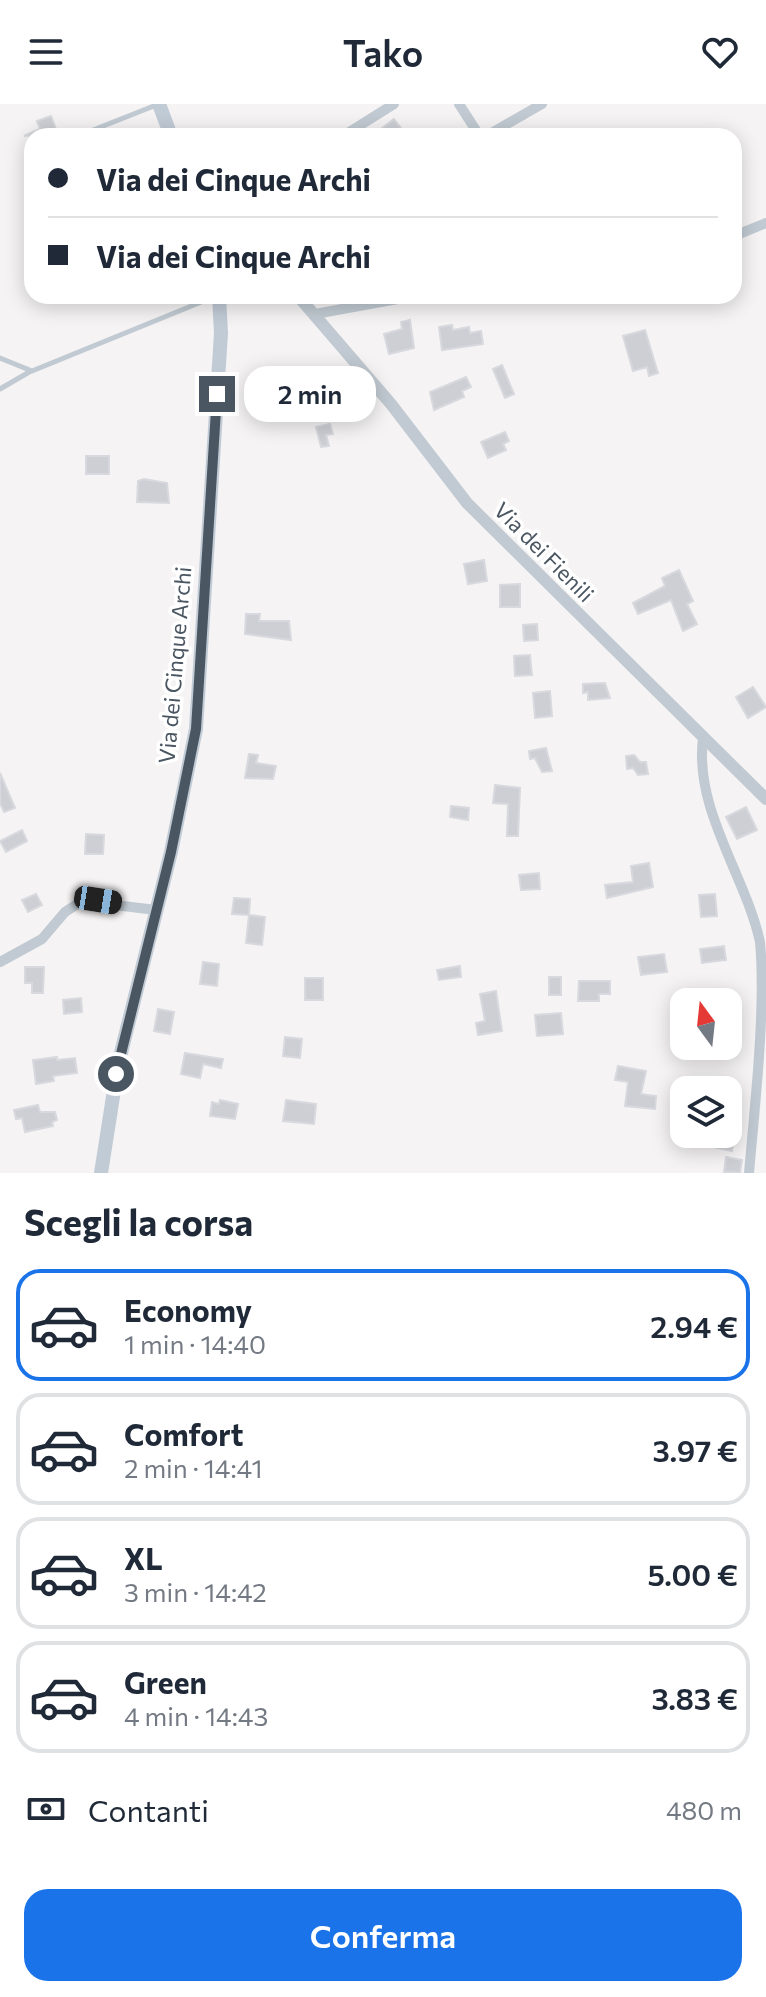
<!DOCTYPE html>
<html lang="it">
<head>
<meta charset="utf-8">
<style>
	:root { --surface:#fff; --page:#f2f2f3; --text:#1f2937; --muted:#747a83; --line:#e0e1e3; --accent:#1a73e8 }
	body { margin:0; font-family:Commissioner,sans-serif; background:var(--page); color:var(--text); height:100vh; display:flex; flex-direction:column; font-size:30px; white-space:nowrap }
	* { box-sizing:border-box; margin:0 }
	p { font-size:26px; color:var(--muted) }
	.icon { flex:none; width:44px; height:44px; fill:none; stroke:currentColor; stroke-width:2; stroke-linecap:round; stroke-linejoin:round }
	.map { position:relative; height:1069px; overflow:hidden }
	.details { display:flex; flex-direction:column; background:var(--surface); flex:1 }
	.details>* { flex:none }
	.banner { position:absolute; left:24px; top:24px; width:718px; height:176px; border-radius:24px; box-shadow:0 4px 20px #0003; display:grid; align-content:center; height:176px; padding:0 24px; background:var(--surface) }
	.needle { width:52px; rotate:345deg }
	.buttons { position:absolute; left:670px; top:884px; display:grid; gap:16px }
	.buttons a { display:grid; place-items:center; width:72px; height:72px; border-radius:16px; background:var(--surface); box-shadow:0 4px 20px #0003; font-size:40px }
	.end { position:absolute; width:36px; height:36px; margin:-18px; border:10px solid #4a5661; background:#fff; box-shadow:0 0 0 4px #fff }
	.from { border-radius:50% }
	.bubble { position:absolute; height:56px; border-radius:24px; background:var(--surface); box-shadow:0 4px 20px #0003; font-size:26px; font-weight:600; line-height:56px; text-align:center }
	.car { position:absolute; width:24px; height:48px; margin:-24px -12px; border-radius:10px; box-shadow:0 0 6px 2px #0007; background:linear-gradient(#222 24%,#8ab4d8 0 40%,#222 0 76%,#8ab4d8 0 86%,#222 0) }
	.banner b { display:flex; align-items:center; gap:28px; height:76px; font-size:30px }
	.banner b+b { border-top:2px solid var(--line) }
	.banner i { width:20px; height:20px; background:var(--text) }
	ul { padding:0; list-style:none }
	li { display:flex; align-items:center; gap:24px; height:112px; margin:0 16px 12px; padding:0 8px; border:4px solid var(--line); border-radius:24px }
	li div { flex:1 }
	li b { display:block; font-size:30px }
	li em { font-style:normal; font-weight:600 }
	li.active { border-color:var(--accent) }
	li>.icon { width:72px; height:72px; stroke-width:1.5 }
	h2 { padding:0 24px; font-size:36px; line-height:96px }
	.pay { display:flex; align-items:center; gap:20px; height:88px; padding:0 24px; font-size:30px }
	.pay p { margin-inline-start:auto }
	.cta { display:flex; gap:16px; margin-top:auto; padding:16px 24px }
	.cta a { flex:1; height:92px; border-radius:24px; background:var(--accent); color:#fff; font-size:32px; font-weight:600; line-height:92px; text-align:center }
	header { display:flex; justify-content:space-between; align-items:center; height:104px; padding:0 24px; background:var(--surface); font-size:36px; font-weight:600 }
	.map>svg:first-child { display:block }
</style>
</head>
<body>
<header><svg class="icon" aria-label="menu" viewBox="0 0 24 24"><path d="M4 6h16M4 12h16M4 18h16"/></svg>Tako<svg class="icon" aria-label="heart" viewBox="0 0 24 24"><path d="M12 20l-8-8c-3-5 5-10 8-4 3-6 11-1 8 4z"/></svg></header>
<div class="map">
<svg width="766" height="1069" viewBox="0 0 766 1069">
	<rect width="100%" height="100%" fill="#f5f3f3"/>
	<!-- building -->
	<g fill="#cdcfd5" stroke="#d7d9de" stroke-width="2">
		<path d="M51 12 57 28 24 32 40 25 37 17Z"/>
		<path d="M394 15 407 32H386L381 25Z"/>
		<path d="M410 216 414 244 389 250 384 230 402 225 401 218Z"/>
		<path d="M452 221 453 226 469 223 470 229 481 227 483 240 442 246 439 223Z"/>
		<path d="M645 226 658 269 649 272 647 263 633 267 623 232Z"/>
		<path d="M502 261 514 290 505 294 493 265Z"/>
		<path d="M466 273 471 283 462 287 464 293 434 306 430 288Z"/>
		<path d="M291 291 294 306 278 309 275 294Z"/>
		<path d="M330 320 333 330 326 331 329 342 321 343 316 323Z"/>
		<path d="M505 328 509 337 503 340 506 346 488 354 481 338Z"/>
		<rect x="86" y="352" width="23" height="18"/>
		<path d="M144 375 167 379 169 399 137 398 138 377Z"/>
		<path d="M484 456 487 477 468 480 464 460Z"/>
		<path d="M679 466 693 497 687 500 697 520 683 527 671 496 638 510 633 499 665 482 662 474Z"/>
		<path d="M520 480V503H500V481Z"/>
		<path d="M246 510H260L259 517H289L291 536 245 530Z"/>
		<path d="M537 520 538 536 524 537 523 521Z"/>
		<path d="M530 551 532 571 515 572 514 552Z"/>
		<path d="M605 579 610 594 588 596V588L583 589V580Z"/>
		<path d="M753 583 766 603 748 614 736 593Z"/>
		<path d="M550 587 552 612 535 614 533 589Z"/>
		<path d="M546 644 552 667 542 668 535 654 530 655 529 647Z"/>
		<path d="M249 650 258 651 256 659 276 662 273 675 245 674Z"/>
		<path d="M634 651 640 658H646L648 670 638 671 633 664 627 665 626 652Z"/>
		<path d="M0 669 15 704 4 708 0 699Z"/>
		<path d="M495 681 520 684 518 732H507L508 700 493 699Z"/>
		<path d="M451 702 469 704 468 716 450 713Z"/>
		<path d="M746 703 757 726 737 735 726 713Z"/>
		<path d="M22 726 27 737 6 748 0 737Z"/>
		<path d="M86 730 104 731 103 750H85Z"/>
		<path d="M649 759 653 783 607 794 605 781 633 778 631 762Z"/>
		<path d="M539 769 540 785 521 786 519 771Z"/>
		<path d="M36 790 42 801 28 808 22 796Z"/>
		<path d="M715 790 717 812 701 813 699 791Z"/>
		<path d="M234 794 250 795 249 811 232 810Z"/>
		<path d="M249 811 265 813 262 841 246 839Z"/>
		<path d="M724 842 726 856 702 859 700 845Z"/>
		<path d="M664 850 667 868 641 871 638 853Z"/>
		<path d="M203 858 219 860 217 882 200 880Z"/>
		<path d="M460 862 461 873 439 876 437 866Z"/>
		<path d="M25 863H44L43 889H32V879H25Z"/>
		<rect x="549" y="873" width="12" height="18"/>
		<rect x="305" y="874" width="18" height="22"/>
		<path d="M579 877H610V890H599V897H578Z"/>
		<path d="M496 887 502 927 478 931 476 919 485 917 480 890Z"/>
		<path d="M81 894 82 908 64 910 63 896Z"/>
		<path d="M158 905 174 908 170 930 154 927Z"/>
		<path d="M561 909 563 930 537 932 535 911Z"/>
		<path d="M285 933 302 935 300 954 283 952Z"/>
		<path d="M185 949 223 955 221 964 203 960 200 974 181 970Z"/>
		<path d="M57 953V956L75 954 77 969 53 972 54 977 36 980 33 956Z"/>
		<path d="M618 962 646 967 641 990 656 992 655 1005 625 1002 628 978 615 976Z"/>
		<path d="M220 996 238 1000 235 1015 210 1012 212 998 219 1000Z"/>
		<path d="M286 996 316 1000 314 1020 283 1017Z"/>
		<path d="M38 1001 40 1008H55L57 1016 52 1018 53 1022 25 1028 22 1014 16 1015 14 1006Z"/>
		<path d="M711 1030H735L732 1047 709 1042Z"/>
		<path d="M726 1053 742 1056 740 1069 724 1068Z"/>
	</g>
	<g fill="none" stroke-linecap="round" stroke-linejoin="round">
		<!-- service -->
		<g stroke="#c1cad2" stroke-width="5">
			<path d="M78 32 159 0"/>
			<path d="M0 254 32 267 216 192"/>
			<path d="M0 285 31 267"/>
		</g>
		<!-- minor -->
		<g stroke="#c1cad2" stroke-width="10">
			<path d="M459 0 477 28 488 31 542 0"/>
			<path d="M343 32 394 0"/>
			<path d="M734 132 766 119"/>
			<path d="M315 210 414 192"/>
			<path d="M703 634C694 706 745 770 760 838 766 904 755 1000 749 1069"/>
			<path d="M0 858 42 835 65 808 82 797 156 806"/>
		</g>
		<!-- tertiary -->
		<path stroke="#c1cad2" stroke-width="12" d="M298 192 391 300 467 399 766 695"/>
		<!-- secondary -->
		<g stroke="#c1cbd6" stroke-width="14">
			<path d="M159 0 171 32"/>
			<path d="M101 1069 118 961 171 748 196 625 221 229 219 192"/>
		</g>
	</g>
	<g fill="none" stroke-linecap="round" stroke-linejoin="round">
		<!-- route -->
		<path stroke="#4a5661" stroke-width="10" d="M116 970 171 748 196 625 217 290"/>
	</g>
	<g text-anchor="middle" stroke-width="7" stroke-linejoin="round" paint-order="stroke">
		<!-- street labels -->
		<g font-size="22" fill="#4a5661" stroke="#fff">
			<text transform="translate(544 448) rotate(45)" y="8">Via dei Fienili</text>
			<text transform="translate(175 561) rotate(-85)" y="8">Via dei Cinque Archi</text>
		</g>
	</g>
</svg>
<div class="buttons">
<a><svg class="needle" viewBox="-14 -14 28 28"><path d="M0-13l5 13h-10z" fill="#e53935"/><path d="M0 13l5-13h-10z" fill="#747a83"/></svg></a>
<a><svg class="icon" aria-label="layers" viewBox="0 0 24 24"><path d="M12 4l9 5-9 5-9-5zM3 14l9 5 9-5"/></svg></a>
</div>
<i class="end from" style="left:116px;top:970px"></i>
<i class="end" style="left:217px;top:290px"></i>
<div class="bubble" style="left:244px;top:262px;width:132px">2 min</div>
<i class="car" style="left:98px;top:796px;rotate:99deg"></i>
<div class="banner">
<b><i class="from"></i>Via dei Cinque Archi</b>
<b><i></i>Via dei Cinque Archi</b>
</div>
</div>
<section class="details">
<h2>Scegli la corsa</h2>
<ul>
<li class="active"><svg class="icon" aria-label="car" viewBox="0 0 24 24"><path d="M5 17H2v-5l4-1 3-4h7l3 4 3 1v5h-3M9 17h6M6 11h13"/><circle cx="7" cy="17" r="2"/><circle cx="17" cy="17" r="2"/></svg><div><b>Economy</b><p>1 min · 14:40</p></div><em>2.94 €</em></li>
<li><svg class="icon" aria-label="car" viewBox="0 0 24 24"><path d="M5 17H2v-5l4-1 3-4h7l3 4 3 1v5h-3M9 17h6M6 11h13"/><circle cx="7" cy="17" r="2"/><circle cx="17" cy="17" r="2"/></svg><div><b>Comfort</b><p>2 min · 14:41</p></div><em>3.97 €</em></li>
<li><svg class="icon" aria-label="car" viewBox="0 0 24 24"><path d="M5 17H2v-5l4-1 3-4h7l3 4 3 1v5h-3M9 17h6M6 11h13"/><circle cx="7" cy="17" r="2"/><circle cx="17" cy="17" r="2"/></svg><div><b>XL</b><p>3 min · 14:42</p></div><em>5.00 €</em></li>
<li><svg class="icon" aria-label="car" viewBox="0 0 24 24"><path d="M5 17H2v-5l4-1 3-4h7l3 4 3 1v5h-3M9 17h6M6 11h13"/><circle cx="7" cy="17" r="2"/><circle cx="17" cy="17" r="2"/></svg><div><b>Green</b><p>4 min · 14:43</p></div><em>3.83 €</em></li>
</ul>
<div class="pay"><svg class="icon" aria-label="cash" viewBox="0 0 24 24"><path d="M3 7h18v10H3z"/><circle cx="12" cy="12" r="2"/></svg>Contanti<p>480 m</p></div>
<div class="cta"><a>Conferma</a></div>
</section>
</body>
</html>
